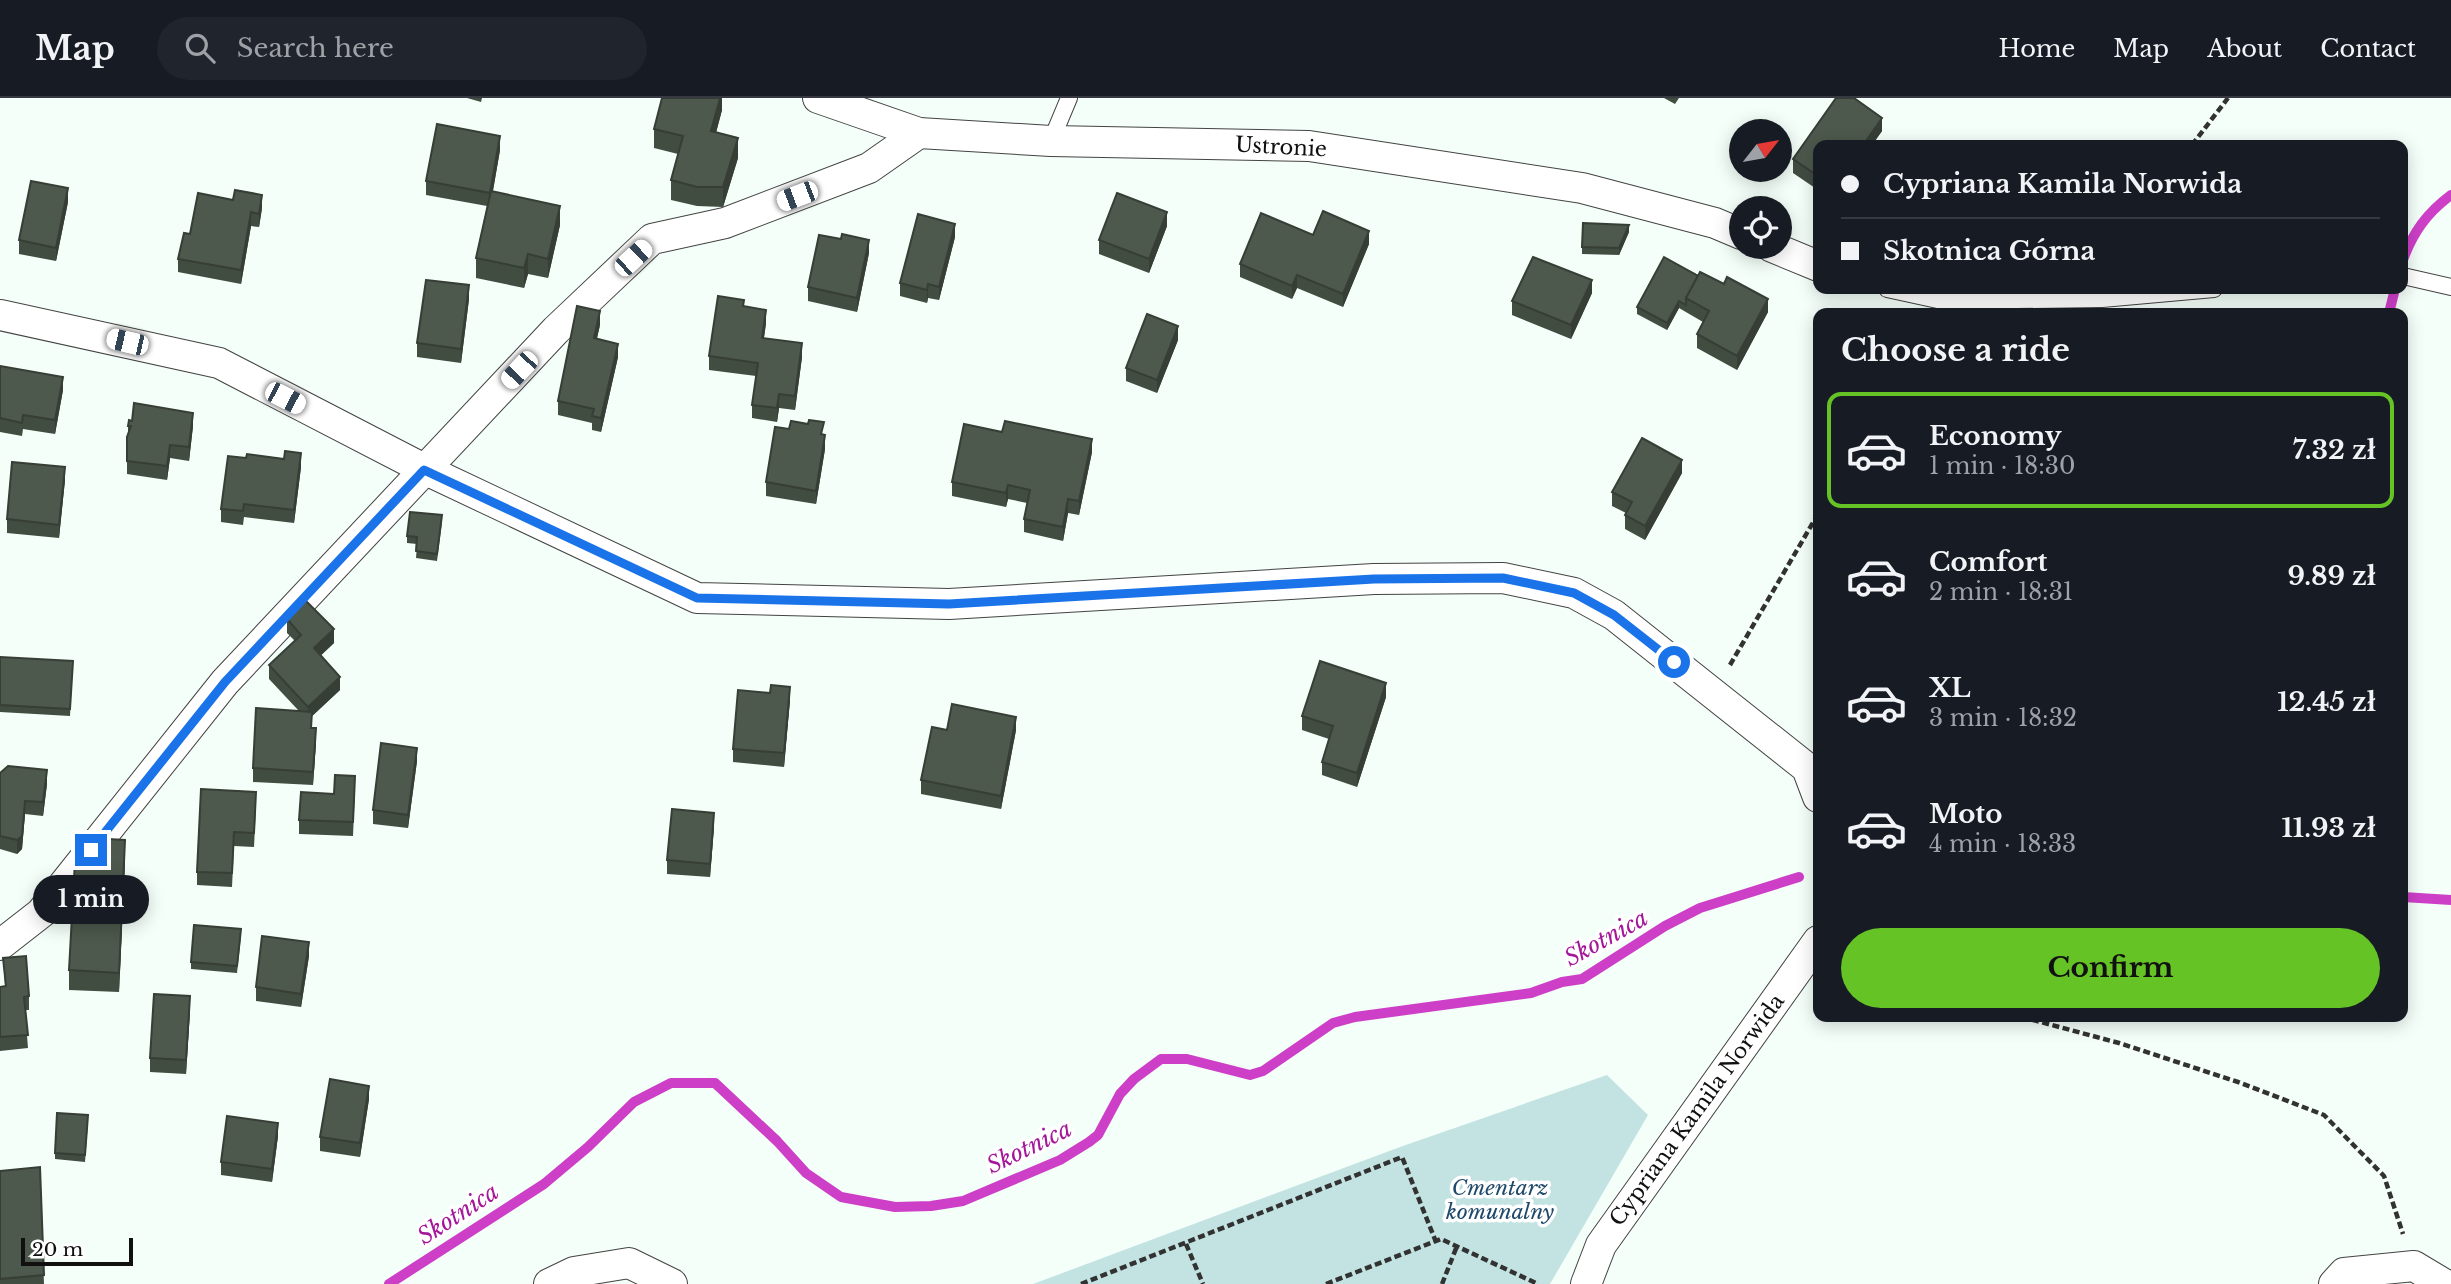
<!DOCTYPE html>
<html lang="en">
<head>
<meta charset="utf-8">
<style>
	:root { --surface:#171b24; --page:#20242c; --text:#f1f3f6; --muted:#9ea1a6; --line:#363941; --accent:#65c326 }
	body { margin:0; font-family:"Libre Baskerville",serif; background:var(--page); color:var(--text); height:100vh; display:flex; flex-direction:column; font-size:26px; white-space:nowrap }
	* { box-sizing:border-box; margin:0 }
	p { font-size:23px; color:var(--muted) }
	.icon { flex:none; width:38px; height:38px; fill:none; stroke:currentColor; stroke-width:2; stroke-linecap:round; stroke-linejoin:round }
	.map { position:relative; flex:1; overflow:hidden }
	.sheet { position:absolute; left:1813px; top:210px; width:595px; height:714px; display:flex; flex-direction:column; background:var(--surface); border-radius:14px; box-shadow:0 4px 18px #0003 }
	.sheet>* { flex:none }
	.guide { position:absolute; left:1813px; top:42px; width:595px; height:154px; border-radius:14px; box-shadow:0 4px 18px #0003; display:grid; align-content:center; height:154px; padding:0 28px; background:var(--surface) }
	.needle { width:46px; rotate:59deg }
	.controls { position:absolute; left:1729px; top:21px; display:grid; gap:14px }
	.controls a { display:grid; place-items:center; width:63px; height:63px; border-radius:50%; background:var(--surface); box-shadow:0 4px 18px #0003; font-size:35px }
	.scale { position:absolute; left:21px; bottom:18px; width:112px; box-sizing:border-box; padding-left:7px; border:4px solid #101010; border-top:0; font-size:19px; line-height:24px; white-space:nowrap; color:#101010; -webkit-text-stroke:5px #fff; paint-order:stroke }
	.end { position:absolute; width:32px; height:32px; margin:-16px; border:9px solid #1a73e8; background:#fff; box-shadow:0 0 0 4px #fff }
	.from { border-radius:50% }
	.bubble { position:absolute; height:49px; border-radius:24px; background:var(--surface); box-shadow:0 4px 18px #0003; font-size:23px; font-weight:700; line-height:49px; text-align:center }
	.car { position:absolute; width:21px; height:42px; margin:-21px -10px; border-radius:9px; box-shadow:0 0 5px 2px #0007; background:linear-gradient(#fff 24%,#345 0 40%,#fff 0 76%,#345 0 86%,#fff 0) }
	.guide b { display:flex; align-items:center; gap:24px; height:66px; font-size:26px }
	.guide b+b { border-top:2px solid var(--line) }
	.guide i { width:18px; height:18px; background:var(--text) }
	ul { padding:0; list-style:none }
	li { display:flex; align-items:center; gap:21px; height:116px; margin:0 14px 10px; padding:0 14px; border:4px solid transparent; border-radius:14px }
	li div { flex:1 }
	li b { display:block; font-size:26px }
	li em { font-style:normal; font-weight:700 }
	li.on { border-color:var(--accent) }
	li>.icon { width:63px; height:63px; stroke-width:1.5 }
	h2 { padding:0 28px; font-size:32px; line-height:84px }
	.primary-button { display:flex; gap:14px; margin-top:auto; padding:14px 28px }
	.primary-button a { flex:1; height:80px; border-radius:42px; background:var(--accent); color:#111; font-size:28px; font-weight:700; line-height:80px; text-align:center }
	header { display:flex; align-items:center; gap:42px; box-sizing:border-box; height:98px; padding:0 35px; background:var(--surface); border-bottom:2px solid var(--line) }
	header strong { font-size:33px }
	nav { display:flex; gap:38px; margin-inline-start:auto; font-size:24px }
	.search { width:490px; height:63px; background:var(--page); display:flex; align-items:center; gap:18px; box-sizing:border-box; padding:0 24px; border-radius:38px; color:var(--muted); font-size:26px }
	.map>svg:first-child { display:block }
</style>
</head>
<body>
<header>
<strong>Map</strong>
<div class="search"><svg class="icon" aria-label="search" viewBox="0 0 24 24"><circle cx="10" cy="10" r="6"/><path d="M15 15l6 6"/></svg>Search here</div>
<nav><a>Home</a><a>Map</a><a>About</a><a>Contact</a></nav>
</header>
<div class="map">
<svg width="2451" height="1186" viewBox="0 0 2451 1186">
	<rect width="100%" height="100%" fill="#f4fff9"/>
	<!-- cemetery -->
	<path fill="#c3e3e2" d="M1607 977 1648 1017 1550 1186H1033L1400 1049Z"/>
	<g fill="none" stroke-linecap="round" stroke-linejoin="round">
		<!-- stream -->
		<g stroke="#ce3fc8" stroke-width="10">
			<path d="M2403 162C2413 134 2427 115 2451 97"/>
			<path d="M2389 215 2395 191"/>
			<path d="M2403 799 2451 802"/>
			<path d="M389 1186 544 1086 588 1049 634 1004 671 985H715L777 1043 806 1075 841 1099 895 1109 931 1108 963 1103 1060 1062 1089 1044 1098 1037 1120 996 1134 981 1161 961H1187L1250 977 1263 973 1333 925 1355 919 1531 895 1562 884 1582 881 1665 828 1700 810 1799 779"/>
		</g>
		<!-- service casing -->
		<g stroke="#434343" stroke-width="18">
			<g id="service">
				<path d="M1051 43 1069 0"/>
				<path d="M2403 178 2451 189"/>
				<path d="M1887 191 1942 203 2102 201 2214 191"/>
			</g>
		</g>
		<!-- minor casing -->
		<g stroke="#434343" stroke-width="32">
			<g id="minor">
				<path d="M818 0 919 35 1051 43 1309 48 1582 90 1715 125 1741 136"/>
				<path d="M1772 149 1818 168"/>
				<path d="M0 217 219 265 424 371 697 500 949 506 1374 481 1503 480 1574 495 1614 517 1807 670 1818 699"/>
				<path d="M0 847 41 815 225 584 556 232 652 141 725 125 869 70 919 35"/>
				<path d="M549 1186 574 1174 629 1165 672 1186"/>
				<path d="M1586 1186 1601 1147 1818 843"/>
				<path d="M2334 1186 2344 1175 2414 1168 2444 1186"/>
			</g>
		</g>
		<!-- path -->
		<g stroke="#323232" stroke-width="4.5" stroke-dasharray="7 3.5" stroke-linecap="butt">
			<path d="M2192 47 2228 0"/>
			<path d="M1730 567 1818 416"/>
			<path d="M2022 919 2119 945 2238 984 2324 1017 2384 1078 2403 1136"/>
			<path d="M1186 1146 1203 1186"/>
			<path d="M1081 1186 1402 1059 1436 1144"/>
			<path d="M1326 1186 1441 1141 1538 1186"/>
			<path d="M1442 1186 1457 1148"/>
		</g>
		<!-- service -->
		<use href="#service" stroke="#fff" stroke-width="16"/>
		<!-- minor -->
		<use href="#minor" stroke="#fff" stroke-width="30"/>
	</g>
	<!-- wall -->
	<g fill="#424d42">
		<path d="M467 0H482L481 4Z"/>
		<path d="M722 0V12L716 35 738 60 723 109 697 108 671 102V82L678 56 654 50V31Z"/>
		<path d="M1664 0H1679L1675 6Z"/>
		<path d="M1836 0H1854L1882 20V33L1872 47H1818V92L1793 75V61Z"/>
		<path d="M500 52 493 93 560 127 548 180 528 176 524 190 476 180V160L487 108 426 97V83Z"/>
		<path d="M68 104 56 163 19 156V142Z"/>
		<path d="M262 110 259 129 251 128 241 186 178 174V161L190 136Z"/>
		<path d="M1167 128 1149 175 1099 156V142Z"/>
		<path d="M1629 134 1619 157 1582 156V149Z"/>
		<path d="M1313 137 1369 146 1343 209 1297 190 1292 201 1240 179V166Z"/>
		<path d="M955 139 939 202 928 200 927 205 900 198V185Z"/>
		<path d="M869 155 857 214 808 203V189Z"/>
		<path d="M1664 159 1768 214 1737 272 1697 250V236L1703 224 1679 210 1667 232 1637 216V209Z"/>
		<path d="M1592 195 1571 241 1512 217V203Z"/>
		<path d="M469 201 461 265 417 259V245Z"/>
		<path d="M744 208 766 225 764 240 802 259 795 312 779 310 777 324 752 320V307L756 278 709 272V258Z"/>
		<path d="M600 227 597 240 618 259 601 334 592 332V325L558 317V303Z"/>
		<path d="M1178 242 1157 295 1126 283V270Z"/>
		<path d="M0 268 63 292 55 336 23 331 22 338 0 334Z"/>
		<path d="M128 328H193L189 363 170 360 167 382 127 376V339L128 336Z"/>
		<path d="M824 337 825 351 816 406 766 398V384Z"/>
		<path d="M1092 354 1079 417 1068 415 1063 443 1024 434V421L1027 405 1008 401 1006 409 952 398V384Z"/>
		<path d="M301 369 294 425 244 419 243 427 221 424V411Z"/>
		<path d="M1682 375 1645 442 1625 431V417L1626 415 1612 408V394Z"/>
		<path d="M65 382 59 440 7 435V421Z"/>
		<path d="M442 424 437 463 416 460 417 446 407 445V438Z"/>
		<path d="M287 521 334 545 320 558 340 592 312 618V630L316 644 313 687 253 684V670L299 613 269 581V567L295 543 287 535Z"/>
		<path d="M0 559 73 563 70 618 0 614Z"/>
		<path d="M1386 599 1357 689 1322 677V664L1329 641 1302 632V618Z"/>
		<path d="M790 602 784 669 733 664V651Z"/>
		<path d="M947 632H1016L1001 711 921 696V682Z"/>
		<path d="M417 663 408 730 373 726V712Z"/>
		<path d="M0 675 47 686 43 718 25 716 22 751 17 756 0 751Z"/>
		<path d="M355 692 353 738 299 736V722L334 696Z"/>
		<path d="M256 708 254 749 234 748 232 789 197 787V774Z"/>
		<path d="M714 729 710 779 667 776V762Z"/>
		<path d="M125 762 119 894 69 892V872L88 763Z"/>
		<path d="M241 838 237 875 191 871V864Z"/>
		<path d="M309 858 301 909 256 903V889Z"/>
		<path d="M3 860 29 898V912H25L28 950 0 953V889L5 888Z"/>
		<path d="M190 912 186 976 150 974V960Z"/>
		<path d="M369 1001 360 1059 320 1053V1039Z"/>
		<path d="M88 1024 85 1064 55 1061V1055Z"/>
		<path d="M278 1038 272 1084 221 1077V1064Z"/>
		<path d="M40 1069 44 1186H0V1073Z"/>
	</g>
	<!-- shaded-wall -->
	<g fill="#363e36">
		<path d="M720 0H722V12L711 53V33Z"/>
		<path d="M1882 20V33L1872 47H1863Z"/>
		<path d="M500 38V52L490 109V95Z"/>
		<path d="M738 40V60L723 109V89Z"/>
		<path d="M68 90V104L56 163V150Z"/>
		<path d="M262 97V110L259 129V116Z"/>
		<path d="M560 108V127L548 180V161Z"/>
		<path d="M251 114V128L241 186V172Z"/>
		<path d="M1167 114V128L1149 175V161Z"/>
		<path d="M955 126V139L939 202V189Z"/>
		<path d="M1629 127V134L1619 157V150Z"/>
		<path d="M1369 133V146L1343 209V196Z"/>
		<path d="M869 142V155L857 214V200Z"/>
		<path d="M528 156V176L524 190V170Z"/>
		<path d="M1297 177V190L1292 201V188Z"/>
		<path d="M1592 182V195L1571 241V227Z"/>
		<path d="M928 186V200L927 205V192Z"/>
		<path d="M469 187V201L461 265V251Z"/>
		<path d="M1768 201V214L1737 272V258Z"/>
		<path d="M1679 203V210L1667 232V225Z"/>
		<path d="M766 212V225L762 253V240Z"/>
		<path d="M600 213V227L594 253V240Z"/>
		<path d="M1178 228V242L1157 295V282Z"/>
		<path d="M802 245V259L795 312V298Z"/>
		<path d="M618 246V259L601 334V320Z"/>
		<path d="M63 279V292L55 336V322Z"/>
		<path d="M779 296V310L777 324V310Z"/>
		<path d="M193 315V328L189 363V349Z"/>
		<path d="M825 337V351L816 406V393Z"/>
		<path d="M1092 341V354L1079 417V403Z"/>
		<path d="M170 347V360L167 382V368Z"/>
		<path d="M301 355V369L294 425V412Z"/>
		<path d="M1682 362V375L1645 442V428Z"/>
		<path d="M65 369V382L59 440V427Z"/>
		<path d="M1008 387V401L1006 409V395Z"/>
		<path d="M1068 401V415L1063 443V429Z"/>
		<path d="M334 531V545L314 564V550Z"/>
		<path d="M340 579V592L308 622V609Z"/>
		<path d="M1386 585V599L1357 689V675Z"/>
		<path d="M790 589V602L784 669V655Z"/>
		<path d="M1016 619V632L1001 711V698Z"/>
		<path d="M316 630V644L313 687V674Z"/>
		<path d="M417 650V663L408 730V717Z"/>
		<path d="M47 672V686L43 718V704Z"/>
		<path d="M25 703V716L22 751 17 756V742Z"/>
		<path d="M714 715V729L710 779V766Z"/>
		<path d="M125 742V762L119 894V875Z"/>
		<path d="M309 844V858L301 909V896Z"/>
		<path d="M190 898V912L186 976V962Z"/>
		<path d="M369 988V1001L360 1059V1045Z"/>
		<path d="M278 1025V1038L272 1084V1071Z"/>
	</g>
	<!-- building -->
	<g fill="#4d594d" stroke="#363e36" stroke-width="2">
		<path d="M662 0H720L711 33 738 40 723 89H697L671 82 683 38 654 31Z"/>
		<path d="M1836 0H1854L1882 20 1863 47H1818V78L1793 61Z"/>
		<path d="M437 26 500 38 490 95 426 83Z"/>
		<path d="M31 83 68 90 56 150 19 142Z"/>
		<path d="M235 92 262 97 259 116 251 114 241 172 178 161 184 135 190 136 198 95 233 102Z"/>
		<path d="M491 93 560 108 548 161 528 156 524 170 476 160Z"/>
		<path d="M1117 95 1167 114 1149 161 1099 142Z"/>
		<path d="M1323 113 1369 133 1343 196 1297 177 1292 188 1240 166 1261 115 1313 137Z"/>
		<path d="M918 116 955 126 939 189 928 186 927 192 900 185Z"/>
		<path d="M1583 125 1629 127 1619 150 1582 149Z"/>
		<path d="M842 136 869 142 857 200 808 189 819 137 841 141Z"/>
		<path d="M1533 159 1592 182 1571 227 1512 203Z"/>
		<path d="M1664 159 1698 178 1686 200V207L1679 203 1667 225 1637 209Z"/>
		<path d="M1700 174 1724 186 1727 179 1768 201 1737 258 1697 236 1709 213 1686 200Z"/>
		<path d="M426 182 469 187 461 251 417 245Z"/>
		<path d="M718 198 744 202 743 208 766 212 762 240 802 245 795 298 779 296 777 310 752 307 758 265 709 258Z"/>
		<path d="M577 208 600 213 594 240 618 246 601 320 592 318 594 311 558 303Z"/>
		<path d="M1147 216 1178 228 1157 282 1126 270Z"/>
		<path d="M0 268 63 279 55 322 23 317 22 325 0 320Z"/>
		<path d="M134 305 193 315 189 349 170 347 167 368 127 363V339L131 328H128L129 322 132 323Z"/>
		<path d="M809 322 824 324 821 336 825 337 816 393 766 384 775 329 789 331 791 323 808 326Z"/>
		<path d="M1005 323 1092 341 1079 403 1068 401 1063 429 1024 421 1030 392 1008 387 1006 395 952 384 964 326 1002 334Z"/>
		<path d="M1642 340 1682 362 1645 428 1625 417 1632 404 1612 394Z"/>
		<path d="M285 353 301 355 294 412 244 406 243 413 221 411 228 358 246 360 247 356 284 361Z"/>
		<path d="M12 364 65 369 59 427 7 421Z"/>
		<path d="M410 414 442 417 437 456 416 453 417 439 407 438Z"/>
		<path d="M304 501 334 531 314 550 340 579 308 609 269 567 301 537 287 521Z"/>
		<path d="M0 559 73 563 70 611 0 607Z"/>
		<path d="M1320 563 1386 585 1357 675 1322 664 1333 628 1302 618Z"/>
		<path d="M771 587 790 589 784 655 733 651 738 592 770 595Z"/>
		<path d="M952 606 1016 619 1001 698 921 682 932 629 947 632Z"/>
		<path d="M256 610 312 614 311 630H316L313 674 253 670Z"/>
		<path d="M381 645 417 650 408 717 373 712Z"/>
		<path d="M8 668 47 672 43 704 25 703 22 738 17 742 0 738V675Z"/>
		<path d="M335 677 355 678 353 724 299 722 301 694 334 696Z"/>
		<path d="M201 691 256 694 254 735 234 734 232 775 197 774Z"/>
		<path d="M672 711 714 715 710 766 667 762Z"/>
		<path d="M90 740 125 742 119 875 69 872 75 763H88Z"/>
		<path d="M194 827 241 831 237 868 191 864Z"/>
		<path d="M262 838 309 844 301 896 256 889Z"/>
		<path d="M26 858 29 898 24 899 28 937 0 939V889L6 888 3 860Z"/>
		<path d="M154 896 190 898 186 962 150 960Z"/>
		<path d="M330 981 369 988 360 1045 320 1039Z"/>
		<path d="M57 1015 88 1017 85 1057 55 1055Z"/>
		<path d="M227 1018 278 1025 272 1071 221 1064Z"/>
		<path d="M40 1069 44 1177 0 1181V1073Z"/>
	</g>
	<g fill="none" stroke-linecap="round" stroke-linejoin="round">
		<!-- route -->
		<path stroke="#1a73e8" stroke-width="9" d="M91 752 225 584 424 372 697 500 949 506 1374 481 1503 480 1574 495 1614 517 1674 564"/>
	</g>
	<g text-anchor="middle" stroke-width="7" stroke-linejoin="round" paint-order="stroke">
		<!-- street labels -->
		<g font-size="21" fill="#101010" stroke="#fff">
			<text transform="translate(1281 49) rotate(3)" y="7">Ustronie</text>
			<text transform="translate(1697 1012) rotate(-54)" y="7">Cypriana Kamila Norwida</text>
		</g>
		<!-- park labels -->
		<g font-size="21" font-style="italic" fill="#1f496a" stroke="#fff">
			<text x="1500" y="1097">Cmentarz<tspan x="1500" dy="24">komunalny</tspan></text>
		</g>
		<!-- water labels -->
		<g font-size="23" font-style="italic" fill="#a51799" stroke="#fff">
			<text transform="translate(1606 840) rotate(-29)" y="8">Skotnica</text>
			<text transform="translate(1029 1049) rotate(-26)" y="8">Skotnica</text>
			<text transform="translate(458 1116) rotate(-33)" y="8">Skotnica</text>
		</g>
	</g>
</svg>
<div class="controls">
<a><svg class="needle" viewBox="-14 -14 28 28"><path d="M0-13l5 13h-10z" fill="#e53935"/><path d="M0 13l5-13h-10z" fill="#9ea1a6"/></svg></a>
<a><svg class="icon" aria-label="locate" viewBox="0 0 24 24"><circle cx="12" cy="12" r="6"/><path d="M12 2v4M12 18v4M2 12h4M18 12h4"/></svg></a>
</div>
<div class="scale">20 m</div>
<i class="end from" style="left:1674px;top:564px"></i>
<i class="end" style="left:91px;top:752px"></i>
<div class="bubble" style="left:33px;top:777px;width:116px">1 min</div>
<i class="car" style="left:797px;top:98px;rotate:249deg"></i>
<i class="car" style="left:633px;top:160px;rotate:47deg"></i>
<i class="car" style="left:127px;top:244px;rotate:283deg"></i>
<i class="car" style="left:519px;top:272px;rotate:223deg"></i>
<i class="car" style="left:285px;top:300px;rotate:117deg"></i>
<div class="guide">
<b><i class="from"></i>Cypriana Kamila Norwida</b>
<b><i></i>Skotnica Górna</b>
</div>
<section class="sheet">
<h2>Choose a ride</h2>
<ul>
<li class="on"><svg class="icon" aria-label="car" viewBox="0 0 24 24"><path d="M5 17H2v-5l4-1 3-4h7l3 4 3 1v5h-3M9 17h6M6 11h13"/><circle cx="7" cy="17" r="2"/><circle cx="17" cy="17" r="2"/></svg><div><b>Economy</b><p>1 min · 18:30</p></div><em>7.32 zł</em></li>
<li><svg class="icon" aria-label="car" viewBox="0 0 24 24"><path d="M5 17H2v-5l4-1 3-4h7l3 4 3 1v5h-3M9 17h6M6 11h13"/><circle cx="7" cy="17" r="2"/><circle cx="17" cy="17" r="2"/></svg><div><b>Comfort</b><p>2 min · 18:31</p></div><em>9.89 zł</em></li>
<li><svg class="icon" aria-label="car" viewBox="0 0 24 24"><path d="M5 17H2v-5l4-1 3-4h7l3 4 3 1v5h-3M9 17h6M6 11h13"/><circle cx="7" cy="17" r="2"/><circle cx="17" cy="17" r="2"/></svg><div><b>XL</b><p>3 min · 18:32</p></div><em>12.45 zł</em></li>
<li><svg class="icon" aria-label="car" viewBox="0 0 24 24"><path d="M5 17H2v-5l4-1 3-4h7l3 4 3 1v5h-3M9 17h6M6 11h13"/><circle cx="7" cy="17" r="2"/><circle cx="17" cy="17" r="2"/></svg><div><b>Moto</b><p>4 min · 18:33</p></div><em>11.93 zł</em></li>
</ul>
<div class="primary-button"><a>Confirm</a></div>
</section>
</div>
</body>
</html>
